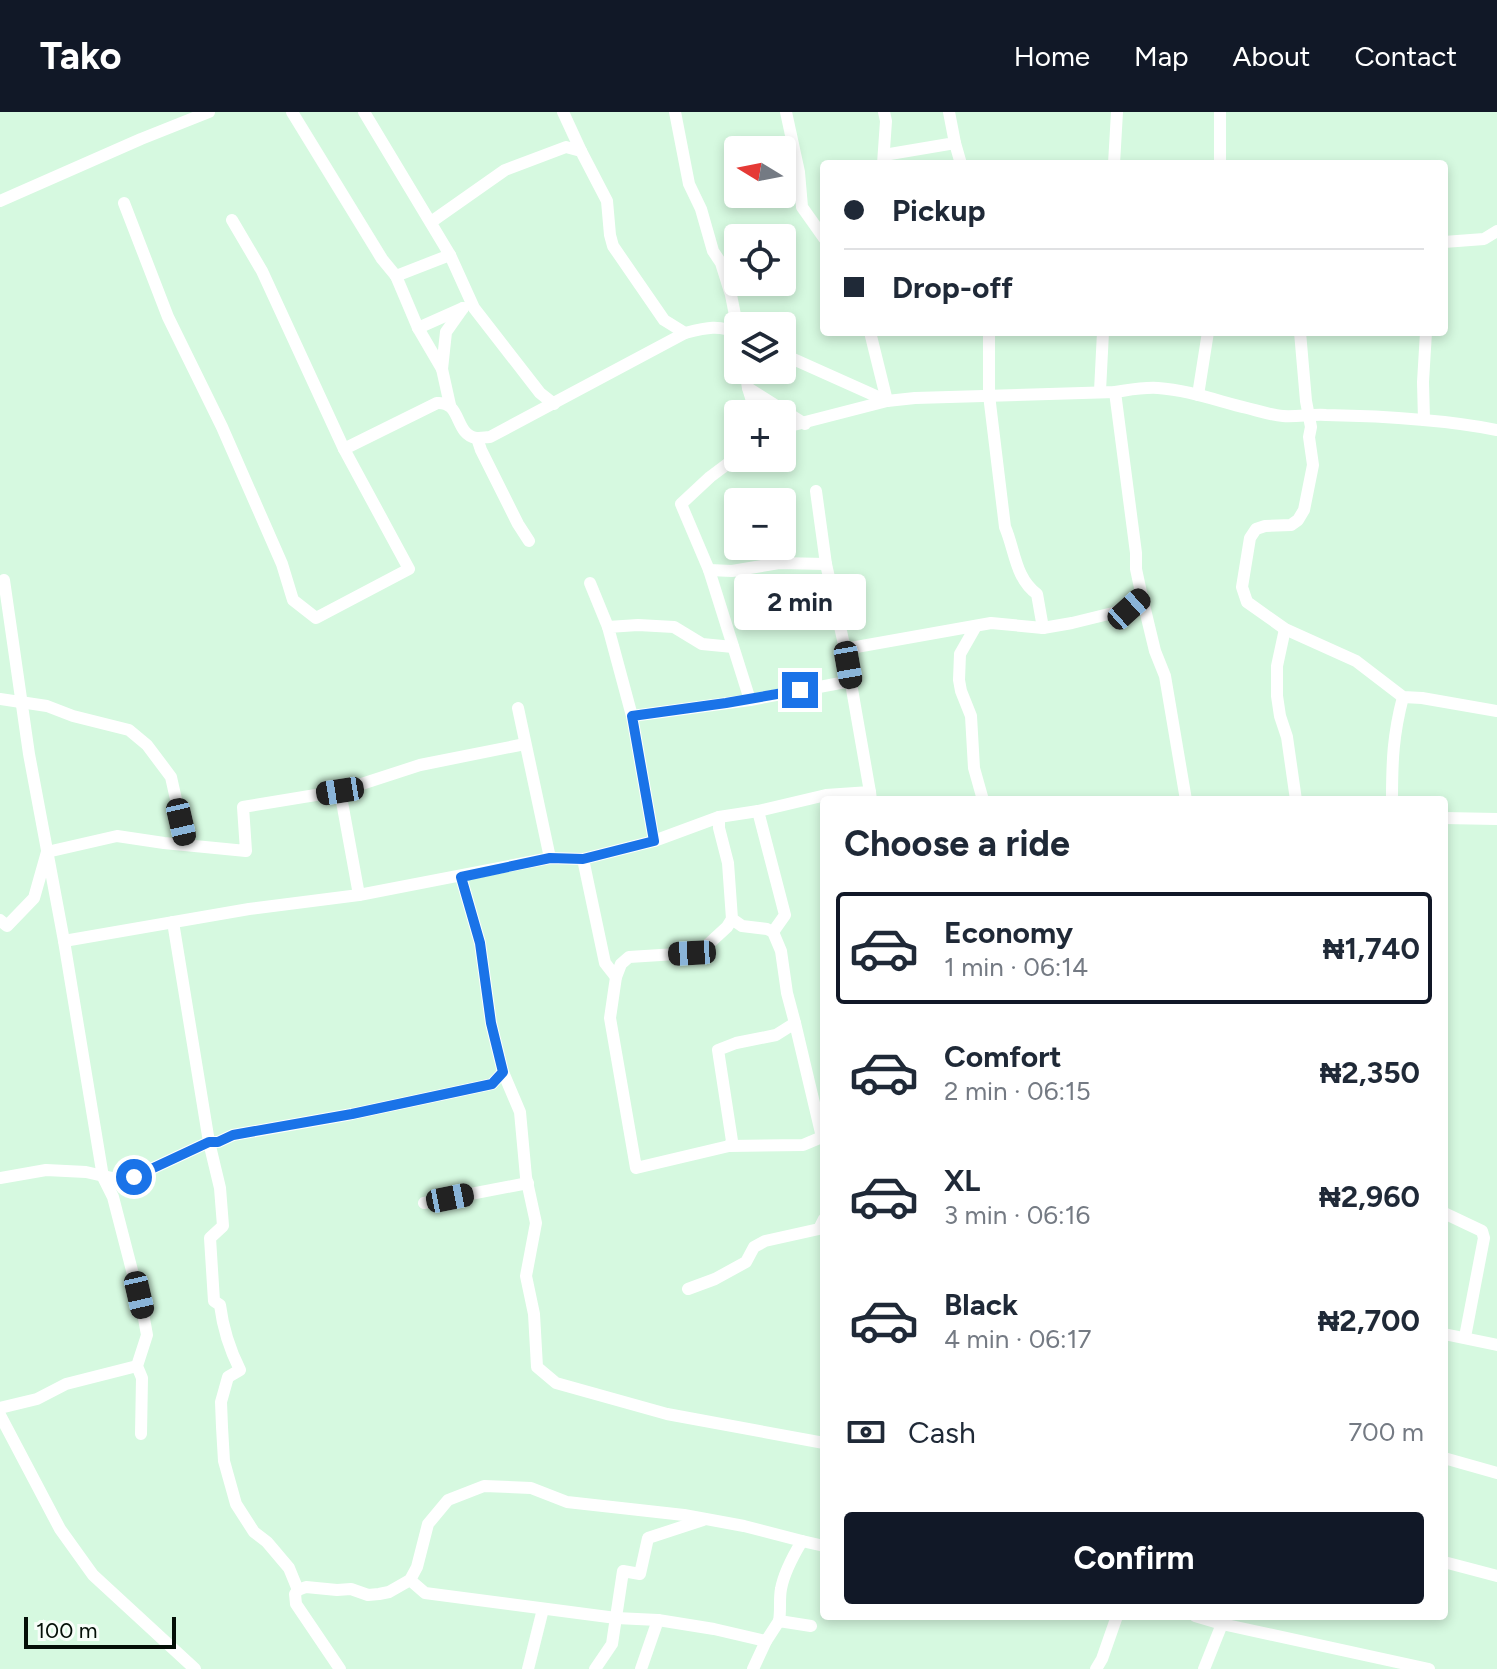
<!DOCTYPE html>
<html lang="en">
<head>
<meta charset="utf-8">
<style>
	:root { --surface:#fff; --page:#f6f6f7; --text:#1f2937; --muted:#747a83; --line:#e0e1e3; --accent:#111827 }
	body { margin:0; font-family:Figtree,sans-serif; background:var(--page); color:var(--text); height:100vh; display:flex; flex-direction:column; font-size:30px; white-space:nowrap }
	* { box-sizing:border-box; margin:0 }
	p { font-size:26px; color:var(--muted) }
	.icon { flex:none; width:44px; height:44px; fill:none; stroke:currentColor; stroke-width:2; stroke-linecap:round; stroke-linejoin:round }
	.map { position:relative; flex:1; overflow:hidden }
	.drawer { position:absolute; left:820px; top:684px; width:628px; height:824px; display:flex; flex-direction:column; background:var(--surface); border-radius:8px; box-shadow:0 4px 12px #0003 }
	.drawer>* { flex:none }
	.hud { position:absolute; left:820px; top:48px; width:628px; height:176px; border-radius:8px; box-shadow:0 4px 12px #0003; display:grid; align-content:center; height:176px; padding:0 24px; background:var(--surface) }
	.needle { width:52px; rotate:280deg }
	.controls { position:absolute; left:724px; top:24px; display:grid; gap:16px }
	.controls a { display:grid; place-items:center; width:72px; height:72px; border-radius:8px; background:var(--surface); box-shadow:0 4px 12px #0003; font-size:40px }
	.scale { position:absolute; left:24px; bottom:20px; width:152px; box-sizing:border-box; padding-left:8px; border:4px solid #040f07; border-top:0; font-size:22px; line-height:28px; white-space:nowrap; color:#040f07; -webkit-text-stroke:6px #f7fef9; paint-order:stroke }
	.end { position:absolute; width:36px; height:36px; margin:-18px; border:10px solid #1a73e8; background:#fff; box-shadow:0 0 0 4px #fff }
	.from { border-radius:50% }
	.bubble { position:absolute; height:56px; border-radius:8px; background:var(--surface); box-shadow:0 4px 12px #0003; font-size:26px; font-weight:700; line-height:56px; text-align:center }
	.car { position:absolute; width:24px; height:48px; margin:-24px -12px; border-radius:10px; box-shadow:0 0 6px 2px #0007; background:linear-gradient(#222 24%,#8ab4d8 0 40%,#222 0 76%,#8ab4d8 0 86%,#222 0) }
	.hud b { display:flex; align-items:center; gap:28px; height:76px; font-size:30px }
	.hud b+b { border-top:2px solid var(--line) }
	.hud i { width:20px; height:20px; background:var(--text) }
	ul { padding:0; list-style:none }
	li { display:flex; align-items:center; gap:24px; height:112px; margin:0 16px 12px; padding:0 8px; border:4px solid transparent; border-radius:8px }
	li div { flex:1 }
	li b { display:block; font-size:30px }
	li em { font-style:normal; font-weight:700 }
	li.current { border-color:var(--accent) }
	li>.icon { width:72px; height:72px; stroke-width:1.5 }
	h2 { padding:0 24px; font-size:36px; line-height:96px }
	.pay { display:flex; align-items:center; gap:20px; height:88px; padding:0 24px; font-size:30px }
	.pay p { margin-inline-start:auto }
	.primary-button { display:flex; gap:16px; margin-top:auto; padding:16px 24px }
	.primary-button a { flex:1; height:92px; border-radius:8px; background:var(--accent); color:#fff; font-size:32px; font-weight:700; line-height:92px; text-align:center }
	header { display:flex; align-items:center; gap:48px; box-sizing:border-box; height:112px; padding:0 40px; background:var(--accent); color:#fff }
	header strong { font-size:38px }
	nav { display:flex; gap:44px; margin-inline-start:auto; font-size:28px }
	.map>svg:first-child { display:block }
</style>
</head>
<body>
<header>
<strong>Tako</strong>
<nav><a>Home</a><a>Map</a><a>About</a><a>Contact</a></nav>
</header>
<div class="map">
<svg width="1497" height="1557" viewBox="0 0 1497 1557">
	<rect width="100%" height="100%" fill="#d6f9e0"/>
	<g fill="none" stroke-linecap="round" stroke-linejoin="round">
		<!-- street -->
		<g stroke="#fff" stroke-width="12">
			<path d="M292 0 382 147 396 164 418 216 442 257 450 293"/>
			<path d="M364 0 450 143 474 196 540 281 554 292"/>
			<path d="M563 0 581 39"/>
			<path d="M675 0 689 72 701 97 713 139 721 151 731 183 738 218"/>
			<path d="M786 0 799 60 802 95 824 126"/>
			<path d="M1220 0V52"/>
			<path d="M955 31 961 52"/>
			<path d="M884 43 955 31 949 0"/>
			<path d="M883 52 886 9 884 0"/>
			<path d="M1114 52 1117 0"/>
			<path d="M0 89 141 27 209 0"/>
			<path d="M124 91 168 205 222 315 282 452 293 488 316 506 409 457 344 337 262 159 232 108"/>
			<path d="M431 110 505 58 566 35 581 39 607 89 610 123 613 134 664 208 685 221"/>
			<path d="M1444 130 1484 127 1497 119"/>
			<path d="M396 164 450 143"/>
			<path d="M418 216 463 196"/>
			<path d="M870 220 887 289"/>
			<path d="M989 220V283L1005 415C1015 438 1015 466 1037 482L1043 516"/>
			<path d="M1300 220 1306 289 1311 315 1309 325 1313 353 1304 398 1298 408 1291 413 1265 414 1256 417 1250 426 1242 475 1247 490 1285 517 1356 549 1403 585 1422 586 1497 599"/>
			<path d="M782 242 887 289"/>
			<path d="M442 257 446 220 463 196"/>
			<path d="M745 258 748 276 805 312"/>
			<path d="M748 276 756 302"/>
			<path d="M1100 279 1103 220"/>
			<path d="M1115 280 1136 441V457L1142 485 1155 539 1165 564 1186 688"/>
			<path d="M1198 283 1208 220"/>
			<path d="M1424 308 1423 270 1426 220"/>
			<path d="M782 316 887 289 915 286 1115 280C1129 278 1143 275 1158 276 1188 278 1218 289 1247 296 1259 299 1271 303 1283 304 1297 305 1312 302 1326 303 1383 304 1441 307 1497 318"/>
			<path d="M477 326 481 338 518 412 529 429"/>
			<path d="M344 337 437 291C462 289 454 322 476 326 478 326 489 325 490 325L685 221C705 216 720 212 738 222"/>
			<path d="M738 344 710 365 681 392 709 458 750 588"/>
			<path d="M816 379 826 452 845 537"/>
			<path d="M709 458 732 459 779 451 826 452"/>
			<path d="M4 468 29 642 64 829"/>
			<path d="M590 471 608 515"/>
			<path d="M976 514 960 542 959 568 961 579 971 604 974 656 983 688"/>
			<path d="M1285 517 1277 554V584L1280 604 1287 625 1296 688"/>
			<path d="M0 587 47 594 73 604 129 618 147 633 171 665 186 732"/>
			<path d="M518 596 550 746"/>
			<path d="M632 604 750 588 851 569"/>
			<path d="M340 679 420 653 525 632"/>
			<path d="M870 680 845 537 991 511 1043 516 1072 511 1129 497 1142 485"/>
			<path d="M1392 688C1392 649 1393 623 1403 585"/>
			<path d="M758 699 785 803 773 820"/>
			<path d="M719 705V716L728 751 732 807 727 815 702 838 692 841 629 845 621 852 616 865 610 906 636 1056 729 1034 732 1029 718 938 736 931 776 923 795 911 787 881 781 839 773 820 767 817 742 814 732 807"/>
			<path d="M1444 706 1497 707"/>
			<path d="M654 729 632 604 608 515 638 513 674 515 702 532 733 535"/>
			<path d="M583 747 605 851 616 865"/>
			<path d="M461 765 480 831 491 911 503 960 520 1000 526 1065 536 1111 526 1164 534 1202 537 1255 556 1271 667 1302 824 1331"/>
			<path d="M0 808 7 814 34 786 47 740 117 724 164 731 246 739 243 695 340 679 359 783 550 746 583 747 654 729 719 705 758 699 826 683 870 680 871 688"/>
			<path d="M173 810 209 1030 220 1076 223 1114 210 1126 214 1189 220 1193C223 1217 229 1236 240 1258L228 1265 221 1290 222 1315 224 1349 236 1392 254 1420 267 1430 289 1456 298 1478"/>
			<path d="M729 1034 803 1033 822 1025 795 911"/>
			<path d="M0 1066 46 1058 86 1060 121 1068 134 1065 209 1030H218L233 1023 352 1002 492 972 503 960"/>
			<path d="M424 1091 528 1071"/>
			<path d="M1444 1101 1482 1119 1484 1126 1465 1225"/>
			<path d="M688 1177 715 1167 746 1150 754 1135 765 1129 819 1117 824 1107"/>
			<path d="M1444 1222 1497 1233"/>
			<path d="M0 1296 37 1287 66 1272 137 1254"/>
			<path d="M0 1303 60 1417 93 1463 195 1557"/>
			<path d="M141 1322 142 1266 137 1254 147 1223 143 1201 113 1085 103 1065 64 829 249 797 359 783"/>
			<path d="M1444 1346 1497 1361"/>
			<path d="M802 1429 824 1434"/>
			<path d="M1444 1450 1497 1464"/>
			<path d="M410 1468 425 1481 616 1506 658 1508 714 1517 766 1529 779 1509 811 1514"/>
			<path d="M1195 1504 1222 1512 1429 1557"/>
			<path d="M340 1557 296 1492 295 1482 298 1478 306 1475 337 1478 351 1477 368 1483 379 1482 389 1480 410 1468 417 1455 428 1412 448 1388 484 1374 531 1376 567 1390 684 1403 744 1414 802 1429C793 1444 784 1460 781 1477 779 1487 781 1498 779 1509"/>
			<path d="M528 1557 543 1497"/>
			<path d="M595 1557 612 1532 623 1459 640 1462 648 1426 703 1408"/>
			<path d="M641 1557 658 1508"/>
			<path d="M753 1557 766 1529"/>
			<path d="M1096 1557 1102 1547 1117 1504"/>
			<path d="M1204 1557 1222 1512"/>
		</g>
	</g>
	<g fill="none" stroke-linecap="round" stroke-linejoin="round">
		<!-- route -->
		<path stroke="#1a73e8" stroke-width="10" d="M134 1065 209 1030H218L233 1023 352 1002 492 972 503 960 491 911 480 831 461 765 550 746 583 747 654 729 632 604 726 591 800 578"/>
	</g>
</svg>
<div class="controls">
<a><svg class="needle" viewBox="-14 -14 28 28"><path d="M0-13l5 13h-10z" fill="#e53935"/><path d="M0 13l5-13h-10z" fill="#747a83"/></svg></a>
<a><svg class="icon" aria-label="locate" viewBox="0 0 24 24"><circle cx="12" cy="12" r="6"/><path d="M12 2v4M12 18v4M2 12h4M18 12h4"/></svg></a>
<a><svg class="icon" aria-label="layers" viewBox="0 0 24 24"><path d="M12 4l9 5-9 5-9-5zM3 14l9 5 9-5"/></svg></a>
<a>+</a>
<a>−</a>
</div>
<div class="scale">100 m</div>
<i class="end from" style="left:134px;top:1065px"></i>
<i class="end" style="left:800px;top:578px"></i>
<div class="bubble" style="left:734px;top:462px;width:132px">2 min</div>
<i class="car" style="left:1129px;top:497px;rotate:48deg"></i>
<i class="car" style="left:848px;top:553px;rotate:170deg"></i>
<i class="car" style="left:340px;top:679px;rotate:261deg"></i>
<i class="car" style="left:181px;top:710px;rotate:167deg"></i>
<i class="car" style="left:692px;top:841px;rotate:267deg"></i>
<i class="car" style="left:450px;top:1086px;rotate:79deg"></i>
<i class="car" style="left:139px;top:1183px;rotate:167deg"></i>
<div class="hud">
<b><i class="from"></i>Pickup</b>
<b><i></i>Drop-off</b>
</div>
<section class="drawer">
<h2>Choose a ride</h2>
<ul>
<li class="current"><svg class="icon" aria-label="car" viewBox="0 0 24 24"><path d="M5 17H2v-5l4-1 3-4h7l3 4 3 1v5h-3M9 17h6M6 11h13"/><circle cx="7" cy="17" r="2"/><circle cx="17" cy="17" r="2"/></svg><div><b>Economy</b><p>1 min · 06:14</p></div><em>₦1,740</em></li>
<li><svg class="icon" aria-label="car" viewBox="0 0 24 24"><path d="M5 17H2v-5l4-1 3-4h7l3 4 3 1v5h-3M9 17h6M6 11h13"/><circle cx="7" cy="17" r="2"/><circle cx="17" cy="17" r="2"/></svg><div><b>Comfort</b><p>2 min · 06:15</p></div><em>₦2,350</em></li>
<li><svg class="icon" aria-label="car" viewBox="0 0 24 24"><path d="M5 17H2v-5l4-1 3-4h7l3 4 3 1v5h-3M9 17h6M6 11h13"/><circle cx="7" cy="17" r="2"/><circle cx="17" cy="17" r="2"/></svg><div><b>XL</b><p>3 min · 06:16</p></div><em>₦2,960</em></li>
<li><svg class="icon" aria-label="car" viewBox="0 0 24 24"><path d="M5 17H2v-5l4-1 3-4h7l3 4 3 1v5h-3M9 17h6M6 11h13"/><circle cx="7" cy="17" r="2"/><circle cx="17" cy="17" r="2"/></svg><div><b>Black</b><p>4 min · 06:17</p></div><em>₦2,700</em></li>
</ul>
<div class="pay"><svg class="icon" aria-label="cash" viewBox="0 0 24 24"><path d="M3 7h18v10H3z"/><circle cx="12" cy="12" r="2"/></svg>Cash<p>700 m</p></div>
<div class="primary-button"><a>Confirm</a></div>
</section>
</div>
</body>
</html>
